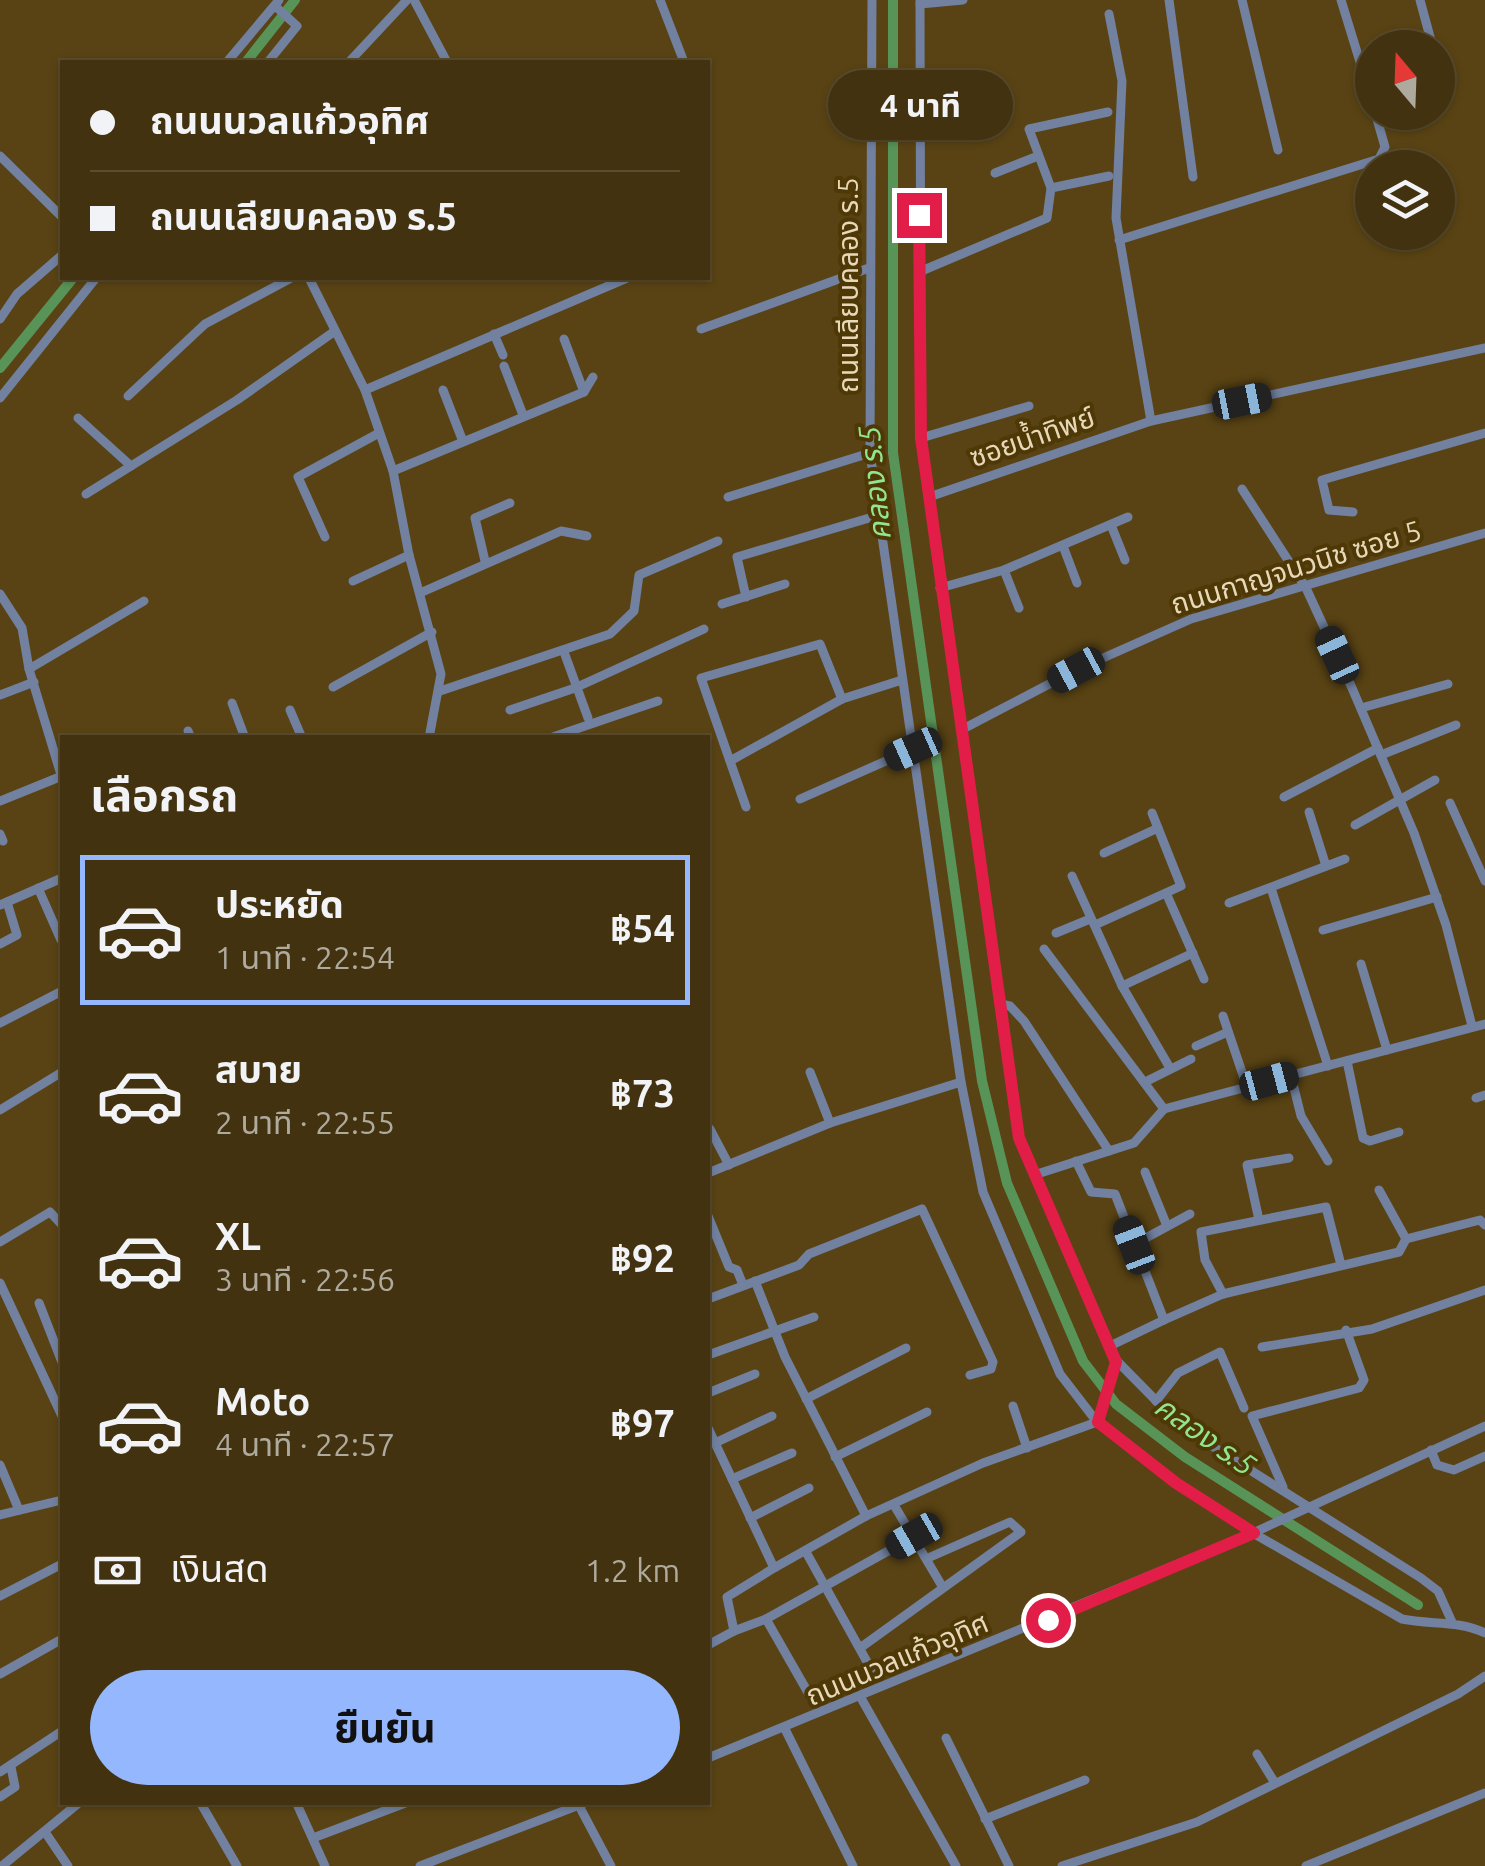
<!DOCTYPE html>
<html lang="th">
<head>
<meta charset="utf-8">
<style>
	:root { --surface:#43320f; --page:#4a3a18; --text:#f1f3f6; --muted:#afaa9e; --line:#5b4d2f; --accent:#94b7fd }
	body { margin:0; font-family:Ubuntu,"Noto Sans Thai",sans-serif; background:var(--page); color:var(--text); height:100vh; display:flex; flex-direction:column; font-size:38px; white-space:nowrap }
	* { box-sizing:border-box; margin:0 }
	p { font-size:32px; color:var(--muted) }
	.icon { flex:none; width:55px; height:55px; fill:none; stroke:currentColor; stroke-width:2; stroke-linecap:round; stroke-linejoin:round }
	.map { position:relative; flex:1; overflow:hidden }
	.sheet { position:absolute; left:60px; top:735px; width:650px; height:1070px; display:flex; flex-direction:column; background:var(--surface); border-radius:0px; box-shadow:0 2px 8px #0004,0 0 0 2px var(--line) }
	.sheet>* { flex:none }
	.banner { position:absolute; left:60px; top:60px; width:650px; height:220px; border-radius:0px; box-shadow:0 2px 8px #0004,0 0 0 2px var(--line); display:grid; align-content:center; height:220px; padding:0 30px; background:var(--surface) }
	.needle { width:65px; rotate:341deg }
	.buttons { position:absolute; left:1355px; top:30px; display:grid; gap:20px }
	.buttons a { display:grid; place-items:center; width:100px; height:100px; border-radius:50%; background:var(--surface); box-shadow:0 2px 8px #0004,0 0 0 2px var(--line); font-size:50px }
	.end { position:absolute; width:45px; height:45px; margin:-22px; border:12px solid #e11d48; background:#fff; box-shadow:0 0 0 5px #fff }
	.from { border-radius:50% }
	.bubble { position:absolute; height:70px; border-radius:35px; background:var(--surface); box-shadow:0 2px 8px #0004,0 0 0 2px var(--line); font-size:32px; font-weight:700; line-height:70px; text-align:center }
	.car { position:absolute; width:30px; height:60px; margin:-30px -15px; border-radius:12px; box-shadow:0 0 8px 2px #0007; background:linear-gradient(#222 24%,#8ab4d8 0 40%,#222 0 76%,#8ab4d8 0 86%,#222 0) }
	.banner b { display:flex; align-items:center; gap:35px; height:95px; font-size:38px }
	.banner b+b { border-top:2px solid var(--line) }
	.banner i { width:25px; height:25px; background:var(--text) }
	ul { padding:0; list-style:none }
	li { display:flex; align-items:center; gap:30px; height:150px; margin:0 20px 15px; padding:0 10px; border:5px solid transparent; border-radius:0px }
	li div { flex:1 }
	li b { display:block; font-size:38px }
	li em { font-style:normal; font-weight:700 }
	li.selected { border-color:var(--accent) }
	li>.icon { width:90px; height:90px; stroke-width:1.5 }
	h2 { padding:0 30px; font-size:45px; line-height:120px }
	.pay { display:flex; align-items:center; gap:25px; height:110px; padding:0 30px; font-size:38px }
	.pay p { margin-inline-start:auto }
	.button { display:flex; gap:20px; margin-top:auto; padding:20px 30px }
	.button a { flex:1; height:115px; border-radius:60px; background:var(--accent); color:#111; font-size:40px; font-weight:700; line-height:115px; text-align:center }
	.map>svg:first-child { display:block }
</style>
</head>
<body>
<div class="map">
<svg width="1485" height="1866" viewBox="0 0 1485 1866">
	<rect width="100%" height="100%" fill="#594314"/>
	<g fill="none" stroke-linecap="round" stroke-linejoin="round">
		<!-- canal -->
		<g stroke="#589457" stroke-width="10">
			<path d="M893 0V453L982 1081 1007 1183 1083 1361 1116 1404 1185 1457 1418 1605"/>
			<path d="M246 62 295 0"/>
			<path d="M0 368 73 278"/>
		</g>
		<!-- minor -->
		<g stroke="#71819f" stroke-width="9">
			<path d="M414 0 447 62"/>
			<path d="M660 0 684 62"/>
			<path d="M872 0 870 453 961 1082 983 1192 1060 1374 1097 1422 1176 1483 1253 1533 1402 1619C1431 1625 1458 1620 1485 1633"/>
			<path d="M920 0 921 438 1019 1139 1117 1361 1182 1427 1421 1578 1438 1591 1452 1622"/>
			<path d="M1169 0 1193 177"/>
			<path d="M1242 0 1278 150"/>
			<path d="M1341 0 1372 101"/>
			<path d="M1420 0 1433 48"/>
			<path d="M920 4 963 0"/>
			<path d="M1109 14 1122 81 1116 218 1151 421"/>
			<path d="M227 62 279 0"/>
			<path d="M268 62 297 26 275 6"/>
			<path d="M349 62 407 0"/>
			<path d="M1438 69 1441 90"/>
			<path d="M0 156 62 217"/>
			<path d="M995 173 1038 156"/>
			<path d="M1051 188 1109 176"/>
			<path d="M1119 240 1379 159 1385 147 1375 112"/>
			<path d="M919 272 1047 218 1051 188 1029 129 1108 112"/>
			<path d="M309 278 365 390 393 471 409 555 441 674 429 738"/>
			<path d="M0 319 17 294 62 255"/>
			<path d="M701 329 869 268"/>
			<path d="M494 334 503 355"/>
			<path d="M564 339 584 392"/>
			<path d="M504 366 523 415"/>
			<path d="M365 390 627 278"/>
			<path d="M443 390 462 439"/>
			<path d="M128 396 205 324 291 278"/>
			<path d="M0 398 96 278"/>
			<path d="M78 418 131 466"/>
			<path d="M921 438 1029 406"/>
			<path d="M393 471 584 392 593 377"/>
			<path d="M1242 489 1306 588 1352 688 1414 833 1446 925 1472 1026"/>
			<path d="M86 494 237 400 335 331"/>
			<path d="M728 497 870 453"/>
			<path d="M929 497 1151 421 1485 348"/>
			<path d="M1353 512 1329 510 1322 480 1485 433"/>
			<path d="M1111 525 1125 560"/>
			<path d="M325 537 298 477 379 433"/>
			<path d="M1063 546 1077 583"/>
			<path d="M485 561 475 518 510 503"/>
			<path d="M1004 570 1019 608"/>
			<path d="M353 581 409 555"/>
			<path d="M940 588 1004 570 1128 517"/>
			<path d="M420 593 561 531 587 536"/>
			<path d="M0 594 22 628 29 669 62 778"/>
			<path d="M746 597 737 557 876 516"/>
			<path d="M722 604 785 584"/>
			<path d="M564 652 588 718"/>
			<path d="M29 669 144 601"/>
			<path d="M333 687 432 632"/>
			<path d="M440 691 610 634 634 611 639 575 718 541"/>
			<path d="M0 695 34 682"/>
			<path d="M232 703 245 738"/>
			<path d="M1361 708 1448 684"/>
			<path d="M290 710 302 738"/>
			<path d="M510 710 575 688 704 629"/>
			<path d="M961 730 1076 670 1191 619 1485 533"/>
			<path d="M188 731 191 738"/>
			<path d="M550 738 658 701"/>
			<path d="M1381 755 1456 725"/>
			<path d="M730 761 842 699 902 680"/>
			<path d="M1284 797 1378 748"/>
			<path d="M800 799 913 749"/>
			<path d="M0 801 62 776"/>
			<path d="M1450 803 1485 881"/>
			<path d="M746 807 701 678 820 644 842 699"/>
			<path d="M1309 812 1326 866"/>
			<path d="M1355 825 1435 780"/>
			<path d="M0 834 3 841"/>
			<path d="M1104 853 1158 828"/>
			<path d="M1072 876 1122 986 1170 1068"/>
			<path d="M38 888 61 940"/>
			<path d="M1271 888 1328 1066"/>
			<path d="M1167 895 1204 979"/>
			<path d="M1229 903 1345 859"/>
			<path d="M0 905 62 878"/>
			<path d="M1095 925 1181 886 1152 813"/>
			<path d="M1323 930 1437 897"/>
			<path d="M1056 933 1090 919"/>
			<path d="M0 944 17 935 7 902"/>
			<path d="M1044 949 1164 1109"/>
			<path d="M1361 964 1387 1050"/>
			<path d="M1122 986 1193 953"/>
			<path d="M1000 1004 1010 1006 1024 1021 1109 1151"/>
			<path d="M1223 1016 1247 1087"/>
			<path d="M0 1023 62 991"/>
			<path d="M1196 1046 1228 1032"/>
			<path d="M1347 1061 1363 1138 1370 1141 1399 1132"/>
			<path d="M810 1072 830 1123"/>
			<path d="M1291 1076 1301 1116 1328 1161"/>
			<path d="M1147 1081 1191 1059"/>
			<path d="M1476 1098 1485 1095"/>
			<path d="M0 1110 62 1072"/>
			<path d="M710 1129 729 1165"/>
			<path d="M1076 1161 1091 1192 1115 1194 1164 1320 1223 1294 1399 1252 1406 1239 1379 1190"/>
			<path d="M1145 1172 1167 1226"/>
			<path d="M708 1173 830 1123 961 1082"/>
			<path d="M1034 1175 1134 1143 1164 1109 1485 1024"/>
			<path d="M708 1216 729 1267 737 1270 743 1285"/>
			<path d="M1259 1220 1247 1165 1289 1158"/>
			<path d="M1406 1239 1480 1220 1485 1225"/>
			<path d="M0 1242 50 1212 62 1225"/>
			<path d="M1133 1245 1190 1214"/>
			<path d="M755 1281 785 1357 866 1516"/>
			<path d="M0 1283 62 1416"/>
			<path d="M1223 1294 1205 1260 1201 1232 1326 1207 1341 1265"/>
			<path d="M708 1299 799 1265 809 1254 922 1209 993 1362 991 1369 970 1375"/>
			<path d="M39 1303 62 1362"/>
			<path d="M1110 1346 1164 1320"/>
			<path d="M1262 1347 1372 1329 1485 1290"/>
			<path d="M708 1355 814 1317"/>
			<path d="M708 1393 755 1374"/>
			<path d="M806 1399 906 1348"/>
			<path d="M1156 1401 1178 1373 1220 1352 1244 1408"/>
			<path d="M1013 1406 1027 1448"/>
			<path d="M708 1428 774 1568"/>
			<path d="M715 1443 772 1416"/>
			<path d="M1431 1450 1437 1465 1454 1470 1485 1456"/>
			<path d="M835 1457 927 1412"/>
			<path d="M0 1465 19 1510"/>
			<path d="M732 1479 792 1453"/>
			<path d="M1283 1487 1252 1416 1359 1388 1364 1380 1346 1330"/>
			<path d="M894 1505 942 1586"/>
			<path d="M0 1515 62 1500"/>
			<path d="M750 1518 809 1488"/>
			<path d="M806 1552 871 1669"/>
			<path d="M0 1596 62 1564"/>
			<path d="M766 1619 810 1696"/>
			<path d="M734 1631 766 1619 915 1536"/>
			<path d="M708 1645 734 1631 727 1597 774 1568 866 1516 983 1463 1097 1422 1117 1361"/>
			<path d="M860 1648 1021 1532 1010 1522 928 1558"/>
			<path d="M0 1674 62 1639"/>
			<path d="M861 1698 956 1866"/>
			<path d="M785 1729 853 1866"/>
			<path d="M946 1738 1009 1866"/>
			<path d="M1257 1754 1275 1783"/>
			<path d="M708 1758 1253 1533 1485 1426"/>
			<path d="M0 1772 62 1731"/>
			<path d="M0 1797 15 1787 11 1767"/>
			<path d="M200 1802 237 1866"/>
			<path d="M296 1802 325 1866"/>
			<path d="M577 1802 611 1866"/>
			<path d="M985 1819 1085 1780"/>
			<path d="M45 1832 68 1866"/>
			<path d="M313 1838 408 1802"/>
			<path d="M2 1866 80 1802"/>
			<path d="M420 1866 587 1802"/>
			<path d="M1062 1866 1197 1822 1458 1694 1485 1676"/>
			<path d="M1306 1866 1485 1793"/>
		</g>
	</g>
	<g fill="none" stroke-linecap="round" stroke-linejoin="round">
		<!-- route -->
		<path stroke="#e11d48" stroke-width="12" d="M919 215 921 438 1019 1138 1116 1362 1098 1422 1176 1483 1254 1533 1048 1620"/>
	</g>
	<g text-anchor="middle" stroke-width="8" stroke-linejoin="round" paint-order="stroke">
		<!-- street labels -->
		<g font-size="28" fill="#e8d8ba" stroke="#4e3906">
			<text transform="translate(848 285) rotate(-90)" y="10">ถนนเลียบคลอง ร.5</text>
			<text transform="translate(1032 437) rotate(-19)" y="10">ซอยน้ำทิพย์</text>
			<text transform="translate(1296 567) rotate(-17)" y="10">ถนนกาญจนวนิช ซอย 5</text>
			<text transform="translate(897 1659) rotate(-23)" y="10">ถนนนวลแก้วอุทิศ</text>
		</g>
		<!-- water labels -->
		<g font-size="30" font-style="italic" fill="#92e590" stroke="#4e3906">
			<text transform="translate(875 483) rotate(-96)" y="10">คลอง ร.5</text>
			<text transform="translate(1205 1436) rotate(35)" y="10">คลอง ร.5</text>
		</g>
	</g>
</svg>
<div class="buttons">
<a><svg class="needle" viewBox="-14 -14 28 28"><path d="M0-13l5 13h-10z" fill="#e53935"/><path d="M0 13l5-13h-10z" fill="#afaa9e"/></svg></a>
<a><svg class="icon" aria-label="layers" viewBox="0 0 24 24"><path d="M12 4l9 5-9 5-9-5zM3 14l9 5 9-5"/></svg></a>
</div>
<i class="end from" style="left:1048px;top:1620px"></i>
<i class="end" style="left:919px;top:215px"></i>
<div class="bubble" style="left:828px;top:70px;width:185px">4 นาที</div>
<i class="car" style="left:1242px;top:401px;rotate:79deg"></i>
<i class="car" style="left:1337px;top:655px;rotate:335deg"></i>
<i class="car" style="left:1076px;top:670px;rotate:242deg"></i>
<i class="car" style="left:913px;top:749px;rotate:246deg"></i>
<i class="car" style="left:1269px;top:1081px;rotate:75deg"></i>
<i class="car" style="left:1134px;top:1245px;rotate:339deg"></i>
<i class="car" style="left:914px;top:1536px;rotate:240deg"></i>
<div class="banner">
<b><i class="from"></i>ถนนนวลแก้วอุทิศ</b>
<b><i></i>ถนนเลียบคลอง ร.5</b>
</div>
<section class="sheet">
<h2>เลือกรถ</h2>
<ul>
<li class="selected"><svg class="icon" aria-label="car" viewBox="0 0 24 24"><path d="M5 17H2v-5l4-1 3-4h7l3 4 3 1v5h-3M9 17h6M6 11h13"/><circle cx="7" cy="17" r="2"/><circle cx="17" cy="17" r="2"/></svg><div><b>ประหยัด</b><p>1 นาที · 22:54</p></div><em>฿54</em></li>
<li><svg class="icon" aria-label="car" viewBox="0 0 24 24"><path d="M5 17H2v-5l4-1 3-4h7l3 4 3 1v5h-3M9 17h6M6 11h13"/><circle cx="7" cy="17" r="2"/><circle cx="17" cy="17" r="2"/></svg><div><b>สบาย</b><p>2 นาที · 22:55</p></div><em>฿73</em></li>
<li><svg class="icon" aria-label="car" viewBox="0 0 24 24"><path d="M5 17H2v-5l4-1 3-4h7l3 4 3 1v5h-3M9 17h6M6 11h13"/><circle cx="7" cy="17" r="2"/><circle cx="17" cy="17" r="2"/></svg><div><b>XL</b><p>3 นาที · 22:56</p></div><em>฿92</em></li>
<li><svg class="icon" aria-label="car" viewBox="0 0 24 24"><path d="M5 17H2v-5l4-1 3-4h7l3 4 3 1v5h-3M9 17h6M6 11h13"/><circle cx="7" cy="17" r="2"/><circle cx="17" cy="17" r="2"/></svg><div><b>Moto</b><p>4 นาที · 22:57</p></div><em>฿97</em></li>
</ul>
<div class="pay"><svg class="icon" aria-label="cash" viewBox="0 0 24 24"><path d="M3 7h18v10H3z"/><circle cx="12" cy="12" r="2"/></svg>เงินสด<p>1.2 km</p></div>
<div class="button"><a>ยืนยัน</a></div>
</section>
</div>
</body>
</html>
